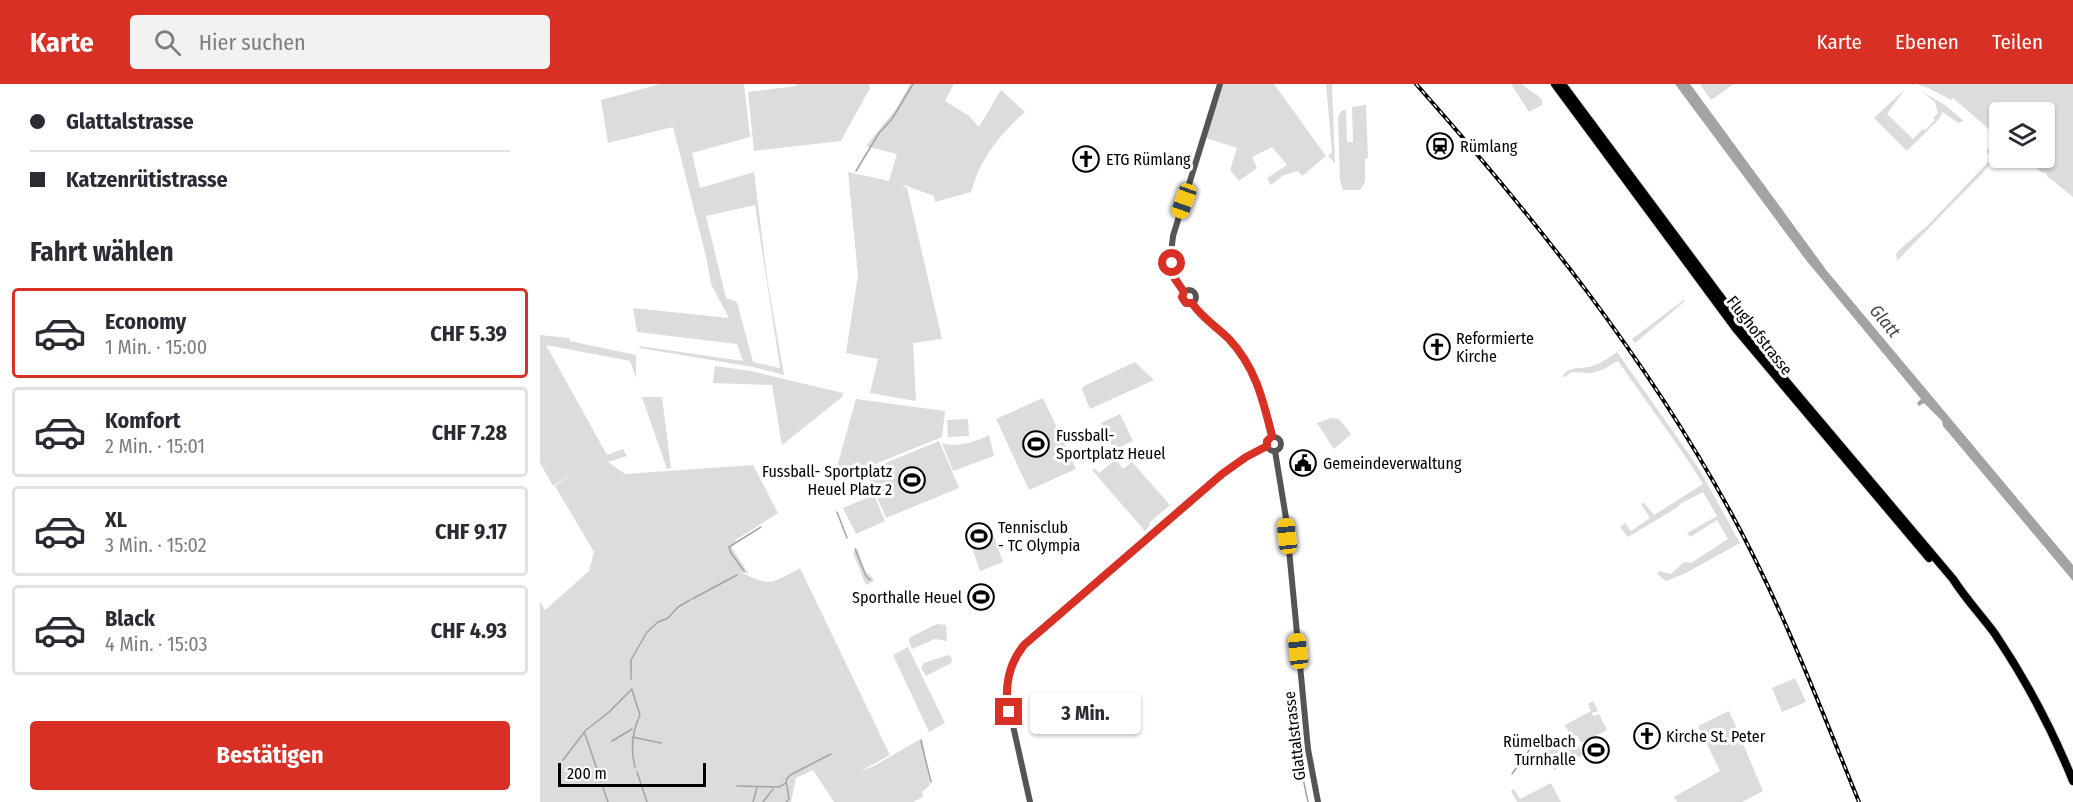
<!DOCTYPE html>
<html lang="de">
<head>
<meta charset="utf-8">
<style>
	:root { --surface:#fff; --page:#f2f2f3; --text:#2b2b33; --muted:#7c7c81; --line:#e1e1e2; --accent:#d93025 }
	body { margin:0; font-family:"Fira Sans Condensed",sans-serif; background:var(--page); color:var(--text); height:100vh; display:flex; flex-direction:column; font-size:22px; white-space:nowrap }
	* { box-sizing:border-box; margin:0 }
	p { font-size:20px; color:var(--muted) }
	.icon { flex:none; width:33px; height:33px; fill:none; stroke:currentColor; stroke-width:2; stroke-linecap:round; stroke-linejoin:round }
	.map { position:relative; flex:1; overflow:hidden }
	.sheet { display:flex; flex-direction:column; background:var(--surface); width:540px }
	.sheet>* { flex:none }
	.banner { display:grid; align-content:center; height:132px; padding:0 30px; background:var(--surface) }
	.controls { position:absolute; left:1449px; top:18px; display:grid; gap:12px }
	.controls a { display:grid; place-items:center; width:66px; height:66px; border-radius:6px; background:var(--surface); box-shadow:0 2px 4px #0004; font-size:30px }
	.scale { position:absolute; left:18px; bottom:15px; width:148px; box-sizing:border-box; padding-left:6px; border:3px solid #000; border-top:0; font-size:16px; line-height:21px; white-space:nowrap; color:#000; -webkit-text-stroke:4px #fff; paint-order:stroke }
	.end { position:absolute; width:27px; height:27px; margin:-14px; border:8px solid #d93025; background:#fff; box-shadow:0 0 0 3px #fff }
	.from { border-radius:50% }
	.bubble { position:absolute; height:42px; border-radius:6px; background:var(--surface); box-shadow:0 2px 4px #0004; font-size:20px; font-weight:700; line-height:42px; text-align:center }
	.car { position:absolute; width:18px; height:36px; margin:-18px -9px; border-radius:8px; box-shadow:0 0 4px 2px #0007; background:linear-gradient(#f5c518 24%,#345 0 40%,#f5c518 0 76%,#345 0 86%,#f5c518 0) }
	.banner b { display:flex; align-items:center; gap:21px; height:57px; font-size:22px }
	.banner b+b { border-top:2px solid var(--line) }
	.banner i { width:15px; height:15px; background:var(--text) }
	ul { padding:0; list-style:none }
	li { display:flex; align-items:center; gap:18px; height:90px; margin:0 12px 9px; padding:0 18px; border:3px solid var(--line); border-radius:6px }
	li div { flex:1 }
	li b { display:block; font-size:22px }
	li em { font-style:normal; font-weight:700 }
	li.active { border-color:var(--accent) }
	li>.icon { width:54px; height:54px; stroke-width:1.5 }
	h2 { padding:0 30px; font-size:27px; line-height:72px }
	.button { display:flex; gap:12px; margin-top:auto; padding:12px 30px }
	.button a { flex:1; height:69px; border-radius:6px; background:var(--accent); color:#fff; font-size:24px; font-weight:700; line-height:69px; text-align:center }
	header { display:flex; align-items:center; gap:36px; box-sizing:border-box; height:84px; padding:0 30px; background:var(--accent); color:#fff }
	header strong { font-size:28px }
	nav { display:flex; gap:33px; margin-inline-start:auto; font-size:21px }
	.search { width:420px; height:54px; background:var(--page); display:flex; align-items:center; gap:15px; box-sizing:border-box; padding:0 21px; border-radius:6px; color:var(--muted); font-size:22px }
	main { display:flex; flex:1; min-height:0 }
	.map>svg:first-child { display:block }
</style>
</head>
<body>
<header>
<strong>Karte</strong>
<div class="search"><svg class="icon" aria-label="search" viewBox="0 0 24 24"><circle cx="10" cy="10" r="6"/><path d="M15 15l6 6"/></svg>Hier suchen</div>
<nav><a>Karte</a><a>Ebenen</a><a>Teilen</a></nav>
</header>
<main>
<section class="sheet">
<div class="banner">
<b><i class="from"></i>Glattalstrasse</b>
<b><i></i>Katzenrütistrasse</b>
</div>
<h2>Fahrt wählen</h2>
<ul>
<li class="active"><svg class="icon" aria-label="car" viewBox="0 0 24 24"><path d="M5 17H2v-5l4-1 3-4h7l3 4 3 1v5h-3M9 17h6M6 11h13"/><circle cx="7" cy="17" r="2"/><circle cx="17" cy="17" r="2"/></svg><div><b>Economy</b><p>1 Min. · 15:00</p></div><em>CHF 5.39</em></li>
<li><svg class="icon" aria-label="car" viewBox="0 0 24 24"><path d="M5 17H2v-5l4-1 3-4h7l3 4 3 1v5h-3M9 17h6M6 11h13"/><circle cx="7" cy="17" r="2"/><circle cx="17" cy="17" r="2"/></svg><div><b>Komfort</b><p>2 Min. · 15:01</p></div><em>CHF 7.28</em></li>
<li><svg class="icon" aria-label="car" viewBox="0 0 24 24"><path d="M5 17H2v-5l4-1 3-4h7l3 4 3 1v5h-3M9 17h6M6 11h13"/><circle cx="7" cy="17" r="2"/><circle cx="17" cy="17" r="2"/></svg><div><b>XL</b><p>3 Min. · 15:02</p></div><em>CHF 9.17</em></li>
<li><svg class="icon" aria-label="car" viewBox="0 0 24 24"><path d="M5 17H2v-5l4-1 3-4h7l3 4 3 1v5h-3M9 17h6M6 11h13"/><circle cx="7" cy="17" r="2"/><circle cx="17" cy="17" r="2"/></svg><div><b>Black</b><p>4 Min. · 15:03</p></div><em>CHF 4.93</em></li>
</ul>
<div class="button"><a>Bestätigen</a></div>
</section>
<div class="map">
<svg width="1533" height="718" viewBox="0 0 1533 718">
	<rect width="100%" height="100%" fill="#fff"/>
	<!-- green -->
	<g fill="#dcdcdc" fill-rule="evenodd">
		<path d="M120 0H204L210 53 152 69 160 104 214 88 228 200 244 291 213 283 100 264 99 262 203 277 197 260 97 248 93 224 189 234 171 200 167 176 133 43 68 59 61 16ZM215 121 240 283 239 284 213 278 197 218 186 214 166 132Z"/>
		<path d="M256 0H329L330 4 301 57 214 67 208 8 256 2Z"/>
		<path d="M370 0H414L405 17 429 32 439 43 461 6 485 28C458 53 442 72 431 108L395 118 394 112 361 100 367 104 402 255 373 259 376 317 330 309 338 275 306 269 318 191 308 88 349 97 357 70 326 62 356 25Z"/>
		<path d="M683 0H734L786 72 762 92 758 87 744 91 731 101 727 94 747 81 732 63 712 73 717 84 699 97 690 86 697 64 666 54Z"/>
		<path d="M786 0H792L795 79 788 72 792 68Z"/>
		<path d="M971 0H982C989 7 996 9 1002 16V21L989 28Z"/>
		<path d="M1160 0H1194L1171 16Z"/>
		<path d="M1376 0H1533V113L1507 92V91L1505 88 1503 89 1483 74H1504V28H1460L1459 54 1413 14 1411 16 1388 4Z"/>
		<path d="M1365 5 1347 30 1373 55 1383 45 1385 46 1395 36 1393 34 1398 29 1395 18 1381 7 1405 21 1424 37 1418 39 1403 28 1398 36 1367 67 1334 34Z"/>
		<path d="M826 21 828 74H825V98L820 106H803L800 96 798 33 801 27 806 26 807 58H813L812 23Z"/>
		<path d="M1451 58 1459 64 1458 73 1357 177 1356 170 1359 166 1387 142 1452 74 1447 68Z"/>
		<path d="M1145 215 1144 218 1095 259 1092 255Z"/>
		<path d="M0 251 29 254 30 257 96 271V294L90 277 6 261 67 371 83 365 87 372 68 378 85 390 213 381 238 429 197 455 191 463 209 490 200 488C232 503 230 500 260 484L350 671 319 688 336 681 382 654 390 701 382 708 383 713 373 718H294L273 686 256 694 251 718H0V518L5 526 49 487 54 468 15 402 35 388 13 402 0 379Z"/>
		<path d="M1077 268 1158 383 1200 459 1144 490 1126 497 1117 490 1120 487 1131 490 1144 478 1151 479 1188 455 1177 436 1150 453 1147 449 1177 432 1163 408 1140 420 1138 423 1088 453 1080 443 1085 439 1091 447 1110 434 1101 420 1104 419 1114 431 1163 400C1137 358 1106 318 1078 277L1062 286 1051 289 1032 288 1025 293 1023 292C1029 281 1044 286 1055 281 1063 278 1070 273 1077 268Z"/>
		<path d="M595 278 614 296 550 325 542 305 544 302Z"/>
		<path d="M175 282 211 287 303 309 302 313 242 361 232 301 173 299Z"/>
		<path d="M102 313H122L131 384 127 385Z"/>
		<path d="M503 314 536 385 489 406 456 335Z"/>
		<path d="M316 315 405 327 402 353 293 397Z"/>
		<path d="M580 330 593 357 574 366 561 339Z"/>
		<path d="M791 334 799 335 811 350 794 365 777 339Z"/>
		<path d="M428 335 429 352 408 353 407 336Z"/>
		<path d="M449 351 454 372 413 387 402 359C417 364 435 358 449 351Z"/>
		<path d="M399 357 419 404 346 434 326 387Z"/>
		<path d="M575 376 583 385 592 378 630 421 609 439 610 441 605 447 552 386 554 384 559 389Z"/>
		<path d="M334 411 345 437 316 450 303 424Z"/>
		<path d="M454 453 463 478 440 487 431 461Z"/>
		<path d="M317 464C321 472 322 482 327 489 330 491 332 493 334 497L326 501 313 469Z"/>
		<path d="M397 540 406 541 407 557 395 555 372 565 369 557 370 553Z"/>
		<path d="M368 563 405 639 389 648 353 571Z"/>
		<path d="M408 571 412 574 411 579 386 592 381 584 384 579Z"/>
		<path d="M1255 594 1266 618 1242 628 1232 604Z"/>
		<path d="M1053 617 1058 627 1052 629 1053 632 1059 630 1067 646 1041 659 1037 651 1031 654 1025 641 1051 627 1048 620Z"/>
		<path d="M1189 627 1223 707 1202 718H1137L1134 713 1180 687 1158 642Z"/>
		<path d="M1034 654 1043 671 1014 686 1005 669Z"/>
		<path d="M1011 699 1021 718H977L971 707 974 705 980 715Z"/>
	</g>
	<!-- water -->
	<path fill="#a3a3a3" d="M1135 0H1150L1287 187 1533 481V497L1403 342 1402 337 1384 319 1379 322 1377 319 1381 315 1266 176Z"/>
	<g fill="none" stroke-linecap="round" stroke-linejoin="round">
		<!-- stream -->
		<g stroke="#a3a3a3" stroke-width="1.5">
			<path d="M316 87 339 49 352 35 373 0"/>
			<path d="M297 428 307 454"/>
			<path d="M315 465 326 492 330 496"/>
			<path d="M204 487 191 469 189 463 221 443"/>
			<path d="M152 515 197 491"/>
			<path d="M91 595V576L107 548 118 538 128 534 138 523 150 516"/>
			<path d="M92 606 100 631C92 648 90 664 95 683"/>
			<path d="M45 650 61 697"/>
			<path d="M92 653 121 659"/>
			<path d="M72 657 92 645"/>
			<path d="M381 657 391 698"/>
			<path d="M23 676 46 646 68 629 92 605"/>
			<path d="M761 685 768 718"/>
			<path d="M97 688 107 718"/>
			<path d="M972 690 990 665"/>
			<path d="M62 701 68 718"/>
			<path d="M197 702 239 703 246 699"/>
			<path d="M213 718 217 704"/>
			<path d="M223 718 233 705"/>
			<path d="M246 718 249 715 246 696 250 691 291 670"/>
		</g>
		<!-- major casing -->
		<g stroke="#dbdbdb" stroke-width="10">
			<g id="major">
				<path d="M1015 0 1197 246 1389 474"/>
				<path d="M1022 0 1223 270 1413 495C1425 514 1441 531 1455 550 1486 596 1512 645 1533 697"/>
			</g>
		</g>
		<!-- minor -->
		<g stroke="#555" stroke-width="6">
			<circle cx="649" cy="213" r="7"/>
			<path d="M644 208C631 191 630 173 633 152L680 0"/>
			<path d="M652 219C662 234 677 243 689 255 716 284 723 316 733 352"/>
			<circle cx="734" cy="360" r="7"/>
			<path d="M735 367 746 434 768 665 778 718"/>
			<path d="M490 718 466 610C467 587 475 570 491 554L683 390 706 373 727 362"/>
		</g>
		<!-- major -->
		<use href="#major" stroke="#000" stroke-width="8"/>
		<!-- rail casing -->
		<g stroke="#000" stroke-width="4">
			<path id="rail" d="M876 0C993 132 1105 272 1190 427 1241 520 1279 620 1319 718"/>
		</g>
		<!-- rail -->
		<use href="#rail" stroke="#fff" stroke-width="1.5" stroke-dasharray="4.5" stroke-linecap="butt"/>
	</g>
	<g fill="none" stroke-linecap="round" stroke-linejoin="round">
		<!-- route -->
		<path stroke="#d93025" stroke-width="8" d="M469 628C464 603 468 581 484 561L682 390 706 373 727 362V357L732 352C723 316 716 284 689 255 677 243 662 234 652 219H646L642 213 644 208 635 195 632 179"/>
	</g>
	<!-- icons -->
	<defs>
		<g id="station-ring" transform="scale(1.35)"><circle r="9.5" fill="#fff" stroke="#000" stroke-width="1.5"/><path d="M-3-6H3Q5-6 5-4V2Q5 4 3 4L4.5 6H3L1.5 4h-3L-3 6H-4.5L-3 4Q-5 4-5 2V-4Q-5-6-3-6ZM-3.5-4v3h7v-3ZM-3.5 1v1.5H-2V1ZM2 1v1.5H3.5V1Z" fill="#000"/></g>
		<g id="church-ring" transform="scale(1.35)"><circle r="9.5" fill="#fff" stroke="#000" stroke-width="1.5"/><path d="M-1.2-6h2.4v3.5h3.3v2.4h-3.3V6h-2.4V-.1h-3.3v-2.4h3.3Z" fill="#000"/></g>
		<g id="stadium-ring" transform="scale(1.35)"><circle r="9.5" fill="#fff" stroke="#000" stroke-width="1.5"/><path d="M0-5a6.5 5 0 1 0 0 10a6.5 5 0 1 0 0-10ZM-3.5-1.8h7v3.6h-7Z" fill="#000"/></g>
		<g id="civic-ring" transform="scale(1.35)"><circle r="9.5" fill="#fff" stroke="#000" stroke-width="1.5"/><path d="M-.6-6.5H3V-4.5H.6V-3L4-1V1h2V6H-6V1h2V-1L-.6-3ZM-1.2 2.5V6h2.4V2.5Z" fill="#000"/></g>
	</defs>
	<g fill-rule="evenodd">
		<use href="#station-ring" x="900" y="62"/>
		<use href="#church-ring" x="546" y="75"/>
		<use href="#church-ring" x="897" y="263"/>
		<use href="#stadium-ring" x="496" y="360"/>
		<use href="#civic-ring" x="763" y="379"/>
		<use href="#stadium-ring" x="372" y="396"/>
		<use href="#stadium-ring" x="439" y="452"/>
		<use href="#stadium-ring" x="441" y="513"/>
		<use href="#church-ring" x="1107" y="652"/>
		<use href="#stadium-ring" x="1056" y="666"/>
	</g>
	<g text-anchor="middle" stroke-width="6" stroke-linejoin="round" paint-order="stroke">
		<!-- poi labels -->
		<g font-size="16" fill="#000" stroke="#fff" text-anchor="start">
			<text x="920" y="68">Rümlang</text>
			<text x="566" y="81">ETG Rümlang</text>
			<text x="916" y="260">Reformierte<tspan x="916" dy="18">Kirche</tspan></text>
			<text x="516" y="357">Fussball-<tspan x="516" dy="18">Sportplatz Heuel</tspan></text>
			<text x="783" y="385">Gemeindeverwaltung</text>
			<text x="352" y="393" text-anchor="end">Fussball- Sportplatz<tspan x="352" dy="18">Heuel Platz 2</tspan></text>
			<text x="458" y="449">Tennisclub<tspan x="458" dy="18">- TC Olympia</tspan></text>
			<text x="422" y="519" text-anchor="end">Sporthalle Heuel</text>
			<text x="1126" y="658">Kirche St. Peter</text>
			<text x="1036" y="663" text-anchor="end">Rümelbach<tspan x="1036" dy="18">Turnhalle</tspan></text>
		</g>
		<!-- street labels -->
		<g font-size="16" fill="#000" stroke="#fff">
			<text transform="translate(1220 251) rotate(52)" y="6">Flughofstrasse</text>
			<text transform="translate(754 652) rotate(-97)" y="6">Glattalstrasse</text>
		</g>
		<!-- water labels -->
		<g font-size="18" font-style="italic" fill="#444" stroke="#fff">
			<text transform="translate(1345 237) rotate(50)" y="6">Glatt</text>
		</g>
	</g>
</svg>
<div class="controls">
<a><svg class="icon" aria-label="layers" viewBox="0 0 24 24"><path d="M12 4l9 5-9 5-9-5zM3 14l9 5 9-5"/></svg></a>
</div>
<div class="scale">200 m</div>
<i class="end from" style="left:632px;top:179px"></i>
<i class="end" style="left:469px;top:628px"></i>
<div class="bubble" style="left:490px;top:608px;width:111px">3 Min.</div>
<i class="car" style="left:644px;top:117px;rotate:200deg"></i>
<i class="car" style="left:747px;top:452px;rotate:354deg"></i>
<i class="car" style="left:758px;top:567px;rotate:354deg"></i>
</div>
</main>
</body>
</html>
